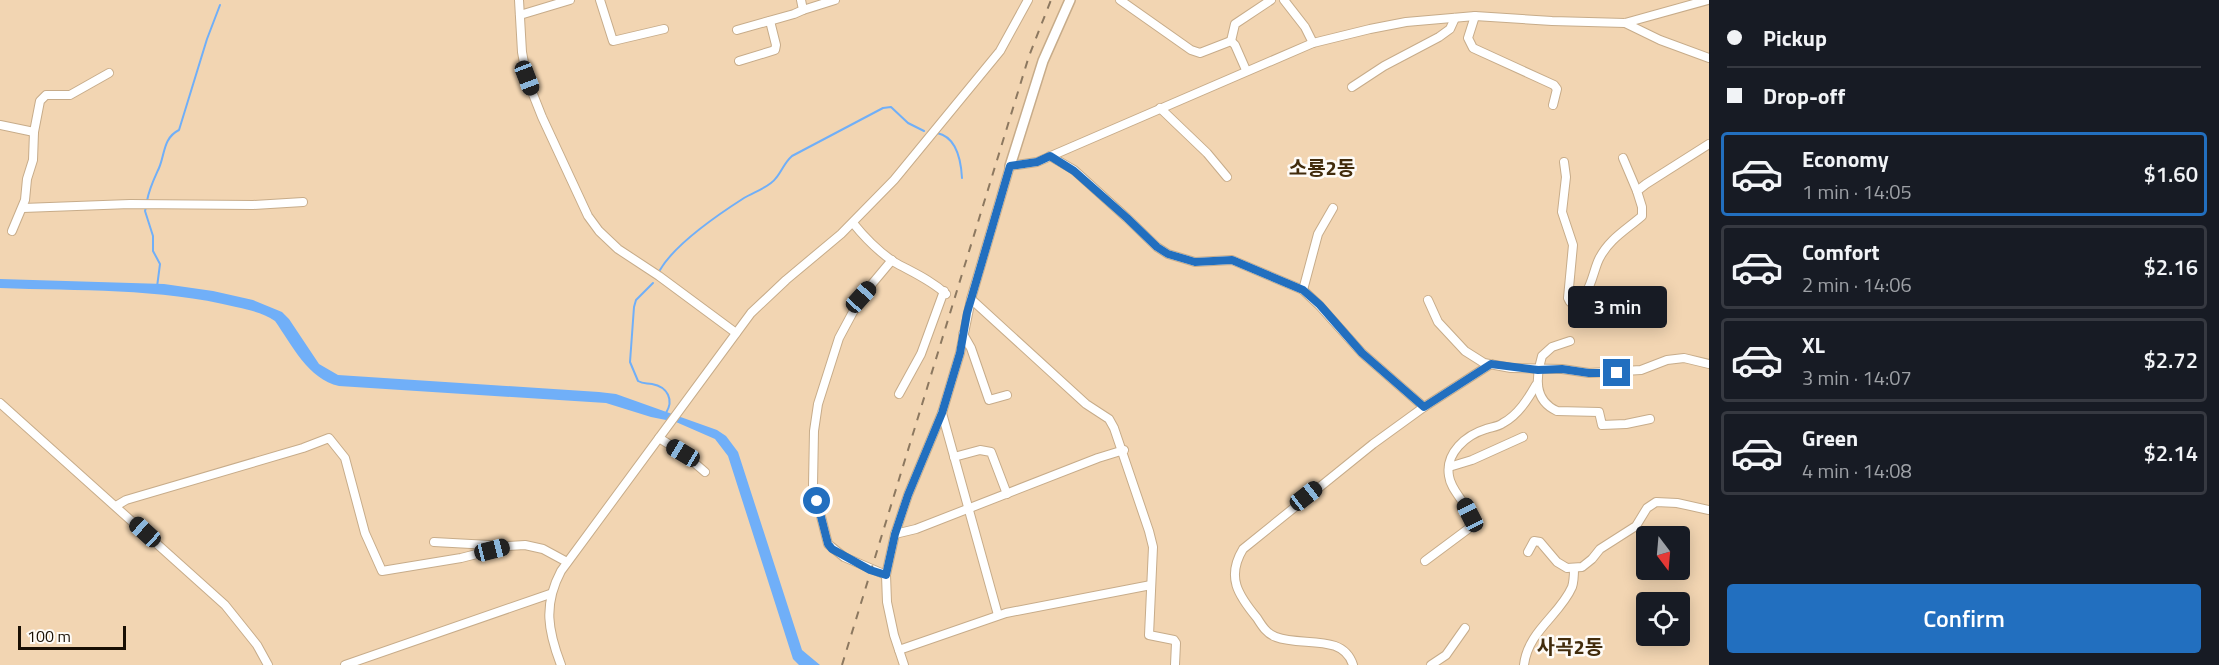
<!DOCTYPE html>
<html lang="en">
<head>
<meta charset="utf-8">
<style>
	:root { --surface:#171b24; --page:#242831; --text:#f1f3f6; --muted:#9ea1a6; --line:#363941; --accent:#226fbf }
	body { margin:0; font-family:"Titillium Web","Noto Sans KR",sans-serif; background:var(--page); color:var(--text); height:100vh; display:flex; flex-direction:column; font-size:22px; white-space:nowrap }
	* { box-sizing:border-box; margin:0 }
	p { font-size:20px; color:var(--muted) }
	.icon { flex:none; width:33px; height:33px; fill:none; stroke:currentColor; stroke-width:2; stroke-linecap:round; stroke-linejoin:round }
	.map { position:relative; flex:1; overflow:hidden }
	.side { display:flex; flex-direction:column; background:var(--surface); width:510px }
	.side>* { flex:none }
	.guide { display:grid; align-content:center; height:132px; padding:0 18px; background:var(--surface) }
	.needle { width:39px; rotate:164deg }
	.tools { position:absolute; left:1636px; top:526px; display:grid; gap:12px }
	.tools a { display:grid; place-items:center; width:54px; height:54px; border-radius:6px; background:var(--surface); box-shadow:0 3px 15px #0003; font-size:30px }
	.scale { position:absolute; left:18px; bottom:15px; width:108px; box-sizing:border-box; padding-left:6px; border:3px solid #190f04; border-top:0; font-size:16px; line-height:21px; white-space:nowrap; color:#190f04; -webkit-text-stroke:4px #fefbf7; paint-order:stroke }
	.end { position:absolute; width:27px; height:27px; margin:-14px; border:8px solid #226fbf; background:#fff; box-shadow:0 0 0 3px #fff }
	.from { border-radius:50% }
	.bubble { position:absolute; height:42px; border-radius:6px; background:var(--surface); box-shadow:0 3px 15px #0003; font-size:20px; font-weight:600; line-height:42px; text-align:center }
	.car { position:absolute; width:18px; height:36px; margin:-18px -9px; border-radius:8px; box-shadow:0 0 4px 2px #0007; background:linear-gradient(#222 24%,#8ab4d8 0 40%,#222 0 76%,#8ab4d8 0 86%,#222 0) }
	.guide b { display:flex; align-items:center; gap:21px; height:57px; font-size:22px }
	.guide b+b { border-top:2px solid var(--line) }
	.guide i { width:15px; height:15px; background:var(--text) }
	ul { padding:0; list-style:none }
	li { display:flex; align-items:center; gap:18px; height:84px; margin:0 12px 9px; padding:0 6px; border:3px solid var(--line); border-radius:6px }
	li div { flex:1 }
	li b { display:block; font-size:22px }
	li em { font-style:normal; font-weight:600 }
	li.current { border-color:var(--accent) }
	li>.icon { width:54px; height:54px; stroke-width:1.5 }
	.action { display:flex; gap:12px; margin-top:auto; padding:12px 18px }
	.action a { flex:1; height:69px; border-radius:6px; background:var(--accent); color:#fff; font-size:24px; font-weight:600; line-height:69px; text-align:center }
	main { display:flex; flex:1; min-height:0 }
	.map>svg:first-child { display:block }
</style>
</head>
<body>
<main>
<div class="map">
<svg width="1709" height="665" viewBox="0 0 1709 665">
	<rect width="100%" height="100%" fill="#f2d5b2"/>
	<!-- water -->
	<path fill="#70aff8" d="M0 279 164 284 213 291 253 300 282 312 289 319 319 364 338 375 599 392 616 394 717 430 726 436 738 452 802 650 820 665H799L793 659 728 456 715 439 676 422 651 417 606 403 339 386C308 379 292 345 275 321 264 313 249 310 236 307 160 288 78 291 0 288Z"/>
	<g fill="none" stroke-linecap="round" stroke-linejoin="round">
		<!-- stream -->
		<g stroke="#70aff8" stroke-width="2">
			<path d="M937 133C957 137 961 160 962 178"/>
			<path d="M147 201C149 189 154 179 159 168 165 154 163 138 179 130L207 39 220 5"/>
			<path d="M146 207 145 211 153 236V251L160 264 157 287"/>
			<path d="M660 270C675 244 719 214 744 198 754 192 770 187 776 178 782 171 784 163 792 156L883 108 891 107 908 123 924 131"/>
			<path d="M653 283 636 300 634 307 630 362 638 381C643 384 646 383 652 384 668 387 674 400 666 413"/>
		</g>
		<!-- minor casing -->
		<g stroke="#c7ac8a" stroke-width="10">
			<g id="minor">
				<path d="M519 0 522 52 527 79 542 117 588 216 599 231 618 249 659 276 736 333"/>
				<path d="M600 0 613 41 664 29"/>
				<path d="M1120 0 1191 50 1200 53 1231 41 1235 45 1246 70"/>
				<path d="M1284 0 1305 27 1313 43"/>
				<path d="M803 10 835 0"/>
				<path d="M520 15 570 0"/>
				<path d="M1475 16 1468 38 1473 48 1554 85 1557 89 1553 105"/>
				<path d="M1625 23 1660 40 1709 58"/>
				<path d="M737 30 794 14 803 10 801 0"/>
				<path d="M1231 41 1235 24 1271 0"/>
				<path d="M739 61 775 50 776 45 770 21"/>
				<path d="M1352 87 1384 66 1439 37 1450 29 1455 18"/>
				<path d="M1160 108 1207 153 1227 177"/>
				<path d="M0 125 34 132"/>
				<path d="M1050 156 1074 170 1127 218 1157 247 1168 254 1195 262 1232 260 1303 290 1319 305 1362 353 1424 407"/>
				<path d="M1623 158 1637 191"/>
				<path d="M1564 162 1566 177 1562 212 1573 245 1568 298 1570 302C1590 303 1592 273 1599 259 1609 239 1626 230 1642 216V207L1637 191 1646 184 1709 144"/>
				<path d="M23 208 130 204 253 205 303 202"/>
				<path d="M853 223C865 238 878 251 894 262 912 272 931 280 946 294"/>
				<path d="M12 231 25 200 27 179 33 160 34 132 40 101 46 95H70L109 73"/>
				<path d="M1303 290 1318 234 1333 208"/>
				<path d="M971 299 1086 404 1109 419 1114 428 1149 531 1153 547 1149 635 1174 640 1176 643 1175 665"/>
				<path d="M1428 300 1438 322 1465 351 1484 363 1511 368 1562 369 1589 373 1641 370 1667 360 1684 358 1709 364"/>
				<path d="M963 334 971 348 989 400 1007 395"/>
				<path d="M1570 341 1552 347 1542 356C1536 377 1533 400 1557 411L1599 412 1602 425 1626 424 1650 419"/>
				<path d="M899 394 921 354 944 291"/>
				<path d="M0 403 225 605 257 645 268 665"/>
				<path d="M942 413 998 615"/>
				<path d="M659 438 683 453 705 472"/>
				<path d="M954 457 980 450 991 452 1007 494"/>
				<path d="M1449 467 1472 460 1523 437"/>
				<path d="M116 506 126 500 303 448 329 438 345 458 365 533 382 571 461 558 508 546"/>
				<path d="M895 534 916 529 1098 458 1124 450"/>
				<path d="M434 542 508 546 525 545 543 549 567 562"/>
				<path d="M1528 552 1534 541 1540 542 1557 562 1567 568 1582 567 1592 559 1600 549 1636 526 1647 508 1656 502 1677 503 1709 510"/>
				<path d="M1425 561 1468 529 1471 521C1469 504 1451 492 1449 476 1445 453 1466 435 1486 429 1491 427 1498 427 1503 423 1518 415 1528 399 1536 385"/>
				<path d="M886 575 844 557 828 544 813 485 814 431 818 404 839 338 861 297 892 260"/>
				<path d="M899 650 1006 613 1151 585"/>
				<path d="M345 665 550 594"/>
				<path d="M561 665C548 631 543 605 561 571L751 313 786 280 841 234 894 180 1000 51 1028 0"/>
				<path d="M904 665 894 635 887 602 886 575 895 534 908 495 942 413 960 353 971 299 1010 166 1037 162 1313 43 1370 29 1406 22 1475 16 1552 21 1625 23 1708 0"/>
				<path d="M1353 665C1343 633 1302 647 1276 637 1267 634 1262 626 1257 618 1238 595 1226 577 1243 549L1373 444 1424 407 1491 364"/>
				<path d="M1431 665 1446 655 1465 628"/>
				<path d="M1524 665C1528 631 1560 615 1572 587 1574 581 1574 574 1574 568"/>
			</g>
		</g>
		<!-- major casing -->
		<g stroke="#c7ac8a" stroke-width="12">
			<path id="major" d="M1010 166 1043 61 1070 0"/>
		</g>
		<!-- minor -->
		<use href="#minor" stroke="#fff" stroke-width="8"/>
		<!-- major -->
		<use href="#major" stroke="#fff" stroke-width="9"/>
		<!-- rail -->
		<path stroke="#8c7860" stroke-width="2" stroke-dasharray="8 8" stroke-linecap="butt" d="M842 665 1029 56 1051 0"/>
	</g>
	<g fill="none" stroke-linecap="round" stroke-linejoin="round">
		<!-- route -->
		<path stroke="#226fbf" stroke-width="8" d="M817 501 828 544 832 549 870 570 886 575 895 534 908 495 942 413 960 353 967 313 1010 166 1037 162 1050 156 1074 171 1127 218 1157 247 1168 254 1195 262 1232 260 1303 290 1320 305 1362 353 1424 407 1491 364 1538 370 1562 369 1589 373H1617"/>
	</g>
	<g text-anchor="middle" stroke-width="5" stroke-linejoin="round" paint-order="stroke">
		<!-- quarter labels -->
		<g font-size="20" font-weight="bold" fill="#422c0c" stroke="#fefbf7">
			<text x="1322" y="175">소룡2동</text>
			<text x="1570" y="654">사곡2동</text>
		</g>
	</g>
</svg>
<div class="tools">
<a><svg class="needle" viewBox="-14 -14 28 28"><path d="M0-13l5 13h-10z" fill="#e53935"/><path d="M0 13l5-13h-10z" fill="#9ea1a6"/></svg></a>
<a><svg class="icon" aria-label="locate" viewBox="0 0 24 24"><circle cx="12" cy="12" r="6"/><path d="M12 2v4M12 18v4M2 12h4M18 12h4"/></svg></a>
</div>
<div class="scale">100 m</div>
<i class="end from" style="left:817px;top:501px"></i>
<i class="end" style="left:1617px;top:373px"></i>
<div class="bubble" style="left:1568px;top:286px;width:99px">3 min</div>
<i class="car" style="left:527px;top:78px;rotate:159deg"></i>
<i class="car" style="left:861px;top:297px;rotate:42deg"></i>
<i class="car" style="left:683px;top:453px;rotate:301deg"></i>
<i class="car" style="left:1306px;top:496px;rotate:52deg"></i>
<i class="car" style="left:1470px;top:515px;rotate:333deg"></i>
<i class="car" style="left:145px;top:532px;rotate:312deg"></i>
<i class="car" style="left:492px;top:550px;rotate:76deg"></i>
</div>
<section class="side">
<div class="guide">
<b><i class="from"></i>Pickup</b>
<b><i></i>Drop-off</b>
</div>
<ul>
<li class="current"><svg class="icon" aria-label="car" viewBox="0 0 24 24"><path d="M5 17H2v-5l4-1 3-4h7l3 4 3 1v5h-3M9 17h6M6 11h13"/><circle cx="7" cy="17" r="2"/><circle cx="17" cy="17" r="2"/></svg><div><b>Economy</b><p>1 min · 14:05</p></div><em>$1.60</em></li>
<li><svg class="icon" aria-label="car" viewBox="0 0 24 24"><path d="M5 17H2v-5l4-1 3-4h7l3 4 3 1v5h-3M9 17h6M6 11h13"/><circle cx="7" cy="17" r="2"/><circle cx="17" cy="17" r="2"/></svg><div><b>Comfort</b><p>2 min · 14:06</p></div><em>$2.16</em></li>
<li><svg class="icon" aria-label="car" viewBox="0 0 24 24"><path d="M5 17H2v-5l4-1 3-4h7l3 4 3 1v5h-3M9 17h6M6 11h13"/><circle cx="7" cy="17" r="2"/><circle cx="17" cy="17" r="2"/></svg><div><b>XL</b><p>3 min · 14:07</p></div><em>$2.72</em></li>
<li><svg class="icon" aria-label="car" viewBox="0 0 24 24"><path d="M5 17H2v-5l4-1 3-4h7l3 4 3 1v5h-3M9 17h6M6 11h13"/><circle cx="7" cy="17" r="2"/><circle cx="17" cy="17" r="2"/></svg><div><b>Green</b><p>4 min · 14:08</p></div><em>$2.14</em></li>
</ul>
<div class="action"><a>Confirm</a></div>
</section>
</main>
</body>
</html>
